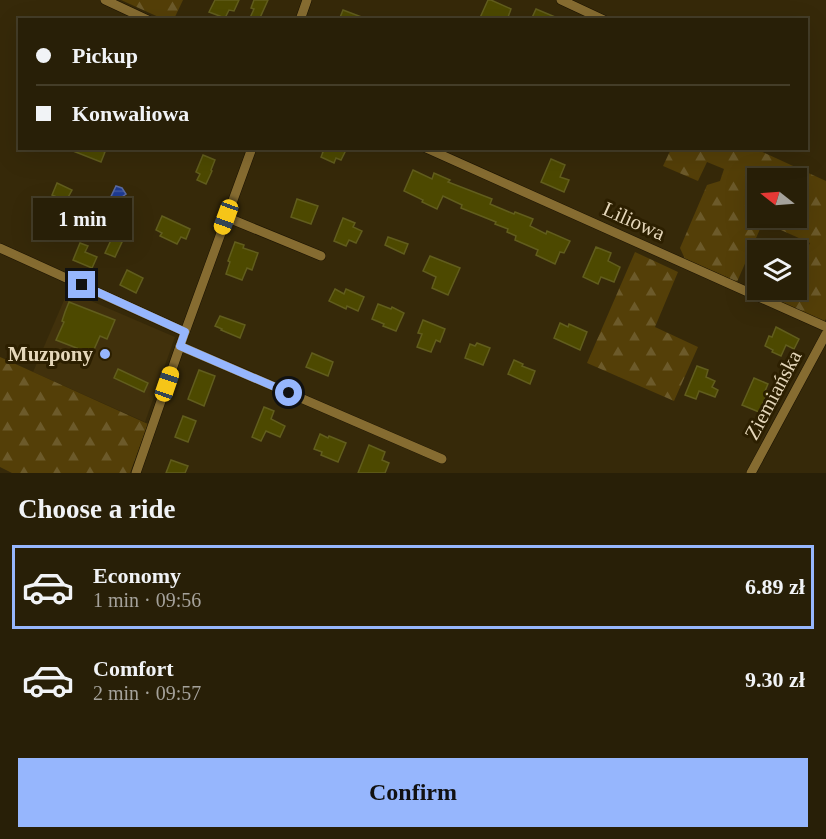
<!DOCTYPE html>
<html lang="en">
<head>
<meta charset="utf-8">
<style>
	:root { --surface:#281f07; --page:#302711; --text:#f1f3f6; --muted:#a5a29b; --line:#443d28; --accent:#96b6fd }
	body { margin:0; font-family:Georgia,serif; background:var(--page); color:var(--text); height:100vh; display:flex; flex-direction:column; font-size:22px; white-space:nowrap }
	* { box-sizing:border-box; margin:0 }
	p { font-size:20px; color:var(--muted) }
	.icon { flex:none; width:33px; height:33px; fill:none; stroke:currentColor; stroke-width:2; stroke-linecap:round; stroke-linejoin:round }
	.map { position:relative; height:473px; overflow:hidden }
	.sheet { display:flex; flex-direction:column; background:var(--surface); flex:1 }
	.sheet>* { flex:none }
	.top-card { position:absolute; left:18px; top:18px; width:790px; height:132px; border-radius:0px; box-shadow:0 6px 24px #0002,0 0 0 2px var(--line); display:grid; align-content:center; height:132px; padding:0 18px; background:var(--surface) }
	.needle { width:39px; rotate:287deg }
	.controls { position:absolute; left:747px; top:168px; display:grid; gap:12px }
	.controls a { display:grid; place-items:center; width:60px; height:60px; border-radius:0px; background:var(--surface); box-shadow:0 6px 24px #0002,0 0 0 2px var(--line); font-size:30px }
	.end { position:absolute; width:27px; height:27px; margin:-14px; border:8px solid #96b6fd; background:#111; box-shadow:0 0 0 3px #111 }
	.from { border-radius:50% }
	.bubble { position:absolute; height:42px; border-radius:0px; background:var(--surface); box-shadow:0 6px 24px #0002,0 0 0 2px var(--line); font-size:20px; font-weight:700; line-height:42px; text-align:center }
	.car { position:absolute; width:18px; height:36px; margin:-18px -9px; border-radius:8px; box-shadow:0 0 4px 2px #0007; background:linear-gradient(#f5c518 24%,#345 0 40%,#f5c518 0 76%,#345 0 86%,#f5c518 0) }
	.top-card b { display:flex; align-items:center; gap:21px; height:57px; font-size:22px }
	.top-card b+b { border-top:2px solid var(--line) }
	.top-card i { width:15px; height:15px; background:var(--text) }
	ul { padding:0; list-style:none }
	li { display:flex; align-items:center; gap:18px; height:84px; margin:0 12px 9px; padding:0 6px; border:3px solid transparent; border-radius:0px }
	li div { flex:1 }
	li b { display:block; font-size:22px }
	li em { font-style:normal; font-weight:700 }
	li.current { border-color:var(--accent) }
	li>.icon { width:54px; height:54px; stroke-width:1.5 }
	h2 { padding:0 18px; font-size:27px; line-height:72px }
	.action { display:flex; gap:12px; margin-top:auto; padding:12px 18px }
	.action a { flex:1; height:69px; border-radius:0px; background:var(--accent); color:#111; font-size:24px; font-weight:700; line-height:69px; text-align:center }
	.map>svg:first-child { display:block }
</style>
</head>
<body>
<div class="map">
<svg width="826" height="473" viewBox="0 0 826 473">
	<defs>
		<pattern id="forest-firs" width="22" height="20" patternUnits="userSpaceOnUse" patternTransform="scale(1.5)"><rect width="22" height="20" fill="#543f08"/><path d="M5 1l3.5 6h-7zM16 11l3.5 6h-7z" fill="#6c5a2a"/></pattern>
		<pattern id="water-rules" width="6" height="5" patternUnits="userSpaceOnUse" patternTransform="scale(1.5)"><rect width="6" height="5" fill="#1e3b93"/><path d="M0 2.5h6" fill="none" stroke="#3f57a0"/></pattern>
	</defs>
	<rect width="100%" height="100%" fill="#362909"/>
	<!-- built -->
	<path fill="#41310c" d="M68 291 175 337 145 422 33 372Z"/>
	<!-- forest -->
	<g fill="url(#forest-firs)" fill-rule="evenodd">
		<path d="M121 0H183L174 19H163Z"/>
		<path d="M671 149H756L826 181V319L824 322 780 302 787 290H796L797 270 810 243 763 222 737 282 685 259 680 248 707 185 720 181 724 169 707 162 698 181 663 166ZM758 178H796V218H758Z"/>
		<path d="M635 252 678 272 655 327 698 347 674 401 587 363Z"/>
		<path d="M0 357 148 424 130 473H12L0 467Z"/>
	</g>
	<!-- water -->
	<path fill="url(#water-rules)" stroke="#5a6a9f" stroke-width="1.5" d="M116 186 122 188 126 194 122 197V200L116 209 107 205Z"/>
	<!-- building -->
	<g fill="#4d4900" stroke="#615d1d" stroke-width="1.5">
		<path d="M215 0H239L234 11 229 10 225 18 209 12Z"/>
		<path d="M254 0H268L259 20H249L254 9 251 8Z"/>
		<path d="M488 0H491L511 9 507 20H479Z"/>
		<path d="M536 9 560 19V20H531Z"/>
		<path d="M343 10 367 19 366 20H339Z"/>
		<path d="M96 148 105 152 101 162 68 149Z"/>
		<path d="M316 148H347L341 160 336 158 334 163 321 157 323 152Z"/>
		<path d="M203 155 215 160 211 170 212 171 206 184 197 180 200 174 196 172Z"/>
		<path d="M551 159 565 165 560 177 569 180 564 192 541 182Z"/>
		<path d="M413 170 432 179 434 173 450 180 448 182 492 199 490 204 514 214 515 212 533 219 530 226 546 234 547 231 570 241 564 253 560 252 555 264 536 255 538 250 515 240 516 236 507 232 508 229 495 224 496 222 461 208 462 205 443 196 437 209 422 202 423 200 404 191Z"/>
		<path d="M57 183 72 190 66 201 52 195Z"/>
		<path d="M297 199 318 206 311 224 291 217Z"/>
		<path d="M86 204 120 219 114 231 77 215 80 207 84 209Z"/>
		<path d="M50 211 64 218 58 232 49 228 50 225 45 222Z"/>
		<path d="M162 216 190 229 186 239 181 237 177 244 160 236 162 233 156 230Z"/>
		<path d="M343 218 355 223 353 227 362 231 356 243 349 240 346 246 334 241Z"/>
		<path d="M118 225 125 228 120 241 122 242 115 257 105 253Z"/>
		<path d="M388 237 408 244 404 254 385 245Z"/>
		<path d="M764 241 786 250H759Z"/>
		<path d="M235 242 244 245 243 248 258 253 252 270 247 268 242 280 226 274 230 262 228 261Z"/>
		<path d="M80 243 88 246 85 252 97 257 92 268 73 260Z"/>
		<path d="M596 247 611 253 608 261 620 267 614 282 601 277 598 284 583 277Z"/>
		<path d="M430 256 460 268 448 295 432 288 436 277 423 271Z"/>
		<path d="M127 270 143 278 136 293 120 285Z"/>
		<path d="M335 289 344 294 346 289 364 297 358 311 347 306 346 309 329 301Z"/>
		<path d="M69 302 115 320 107 339 100 336 92 354 56 340 64 322 62 321 65 312Z"/>
		<path d="M378 304 391 309 392 307 404 313 396 331 383 326 384 324 372 319Z"/>
		<path d="M220 316 245 325 240 338 221 330 222 329 215 326Z"/>
		<path d="M423 320 445 329 440 342 436 340 431 352 417 347 422 334 418 333Z"/>
		<path d="M560 323 568 327 569 324 587 332 580 350 554 338Z"/>
		<path d="M776 327 799 339 794 349 786 345 781 356 772 352 773 350 765 346 769 336 772 337Z"/>
		<path d="M477 343 490 348 483 365 465 358 470 344 475 346Z"/>
		<path d="M312 353 333 362 328 376 306 367Z"/>
		<path d="M514 360 523 364 522 366 535 371 530 384 508 374Z"/>
		<path d="M697 366 708 370 706 377 715 381 712 387 718 390 715 397 699 391 696 399 685 395Z"/>
		<path d="M118 369 148 383 144 392 114 378Z"/>
		<path d="M199 370 215 376 204 406 188 399Z"/>
		<path d="M754 378 768 384 765 391 768 392 759 412 742 405Z"/>
		<path d="M264 407 274 411 271 419 285 426 280 437 266 431 261 441 252 437Z"/>
		<path d="M183 416 196 421 188 442 175 437Z"/>
		<path d="M320 434 328 438 329 436 346 443 338 462 321 455 322 452 314 449Z"/>
		<path d="M369 445 385 452 382 460 389 463 385 473H358Z"/>
		<path d="M171 460 188 466 185 473H166Z"/>
	</g>
	<g fill="none" stroke-linecap="round" stroke-linejoin="round">
		<!-- minor casing -->
		<g stroke="#1a1202" stroke-width="10">
			<g id="minor">
				<path d="M105 0 148 20"/>
				<path d="M561 0 604 20"/>
				<path d="M300 20 307 0"/>
				<path d="M426 148 826 327"/>
				<path d="M226 217 321 256"/>
				<path d="M0 248 185 332"/>
				<path d="M180 346 442 459"/>
				<path d="M136 473 185 332 252 148"/>
				<path d="M751 473 826 334"/>
			</g>
		</g>
		<!-- minor -->
		<use href="#minor" stroke="#866c31" stroke-width="9"/>
	</g>
	<g fill="none" stroke-linecap="round" stroke-linejoin="round">
		<!-- route -->
		<path stroke="#96b6fd" stroke-width="8" d="M82 285 185 332 180 346 289 393"/>
	</g>
	<!-- markers -->
	<circle fill="#96b6fd" stroke="#2c1f00" stroke-width="2" cx="105" cy="354" r="6"/>
	<g text-anchor="middle" stroke-width="6" stroke-linejoin="round" paint-order="stroke">
		<!-- street labels -->
		<g font-size="21" fill="#e5d7ba" stroke="#2c1f00">
			<text transform="translate(634 221) rotate(24)" y="7">Liliowa</text>
			<text transform="translate(773 395) rotate(-62)" y="7">Ziemiańska</text>
		</g>
		<!-- poi labels -->
		<g font-size="21" font-weight="bold" fill="#e5d7ba" stroke="#2c1f00" text-anchor="end">
			<text x="93" y="361">Muzpony</text>
		</g>
	</g>
</svg>
<div class="controls">
<a><svg class="needle" viewBox="-14 -14 28 28"><path d="M0-13l5 13h-10z" fill="#e53935"/><path d="M0 13l5-13h-10z" fill="#a5a29b"/></svg></a>
<a><svg class="icon" aria-label="layers" viewBox="0 0 24 24"><path d="M12 4l9 5-9 5-9-5zM3 14l9 5 9-5"/></svg></a>
</div>
<i class="end from" style="left:289px;top:393px"></i>
<i class="end" style="left:82px;top:285px"></i>
<div class="bubble" style="left:33px;top:198px;width:99px">1 min</div>
<i class="car" style="left:226px;top:217px;rotate:200deg"></i>
<i class="car" style="left:167px;top:384px;rotate:19deg"></i>
<div class="top-card">
<b><i class="from"></i>Pickup</b>
<b><i></i>Konwaliowa</b>
</div>
</div>
<section class="sheet">
<h2>Choose a ride</h2>
<ul>
<li class="current"><svg class="icon" aria-label="car" viewBox="0 0 24 24"><path d="M5 17H2v-5l4-1 3-4h7l3 4 3 1v5h-3M9 17h6M6 11h13"/><circle cx="7" cy="17" r="2"/><circle cx="17" cy="17" r="2"/></svg><div><b>Economy</b><p>1 min · 09:56</p></div><em>6.89 zł</em></li>
<li><svg class="icon" aria-label="car" viewBox="0 0 24 24"><path d="M5 17H2v-5l4-1 3-4h7l3 4 3 1v5h-3M9 17h6M6 11h13"/><circle cx="7" cy="17" r="2"/><circle cx="17" cy="17" r="2"/></svg><div><b>Comfort</b><p>2 min · 09:57</p></div><em>9.30 zł</em></li>
</ul>
<div class="action"><a>Confirm</a></div>
</section>
</body>
</html>
